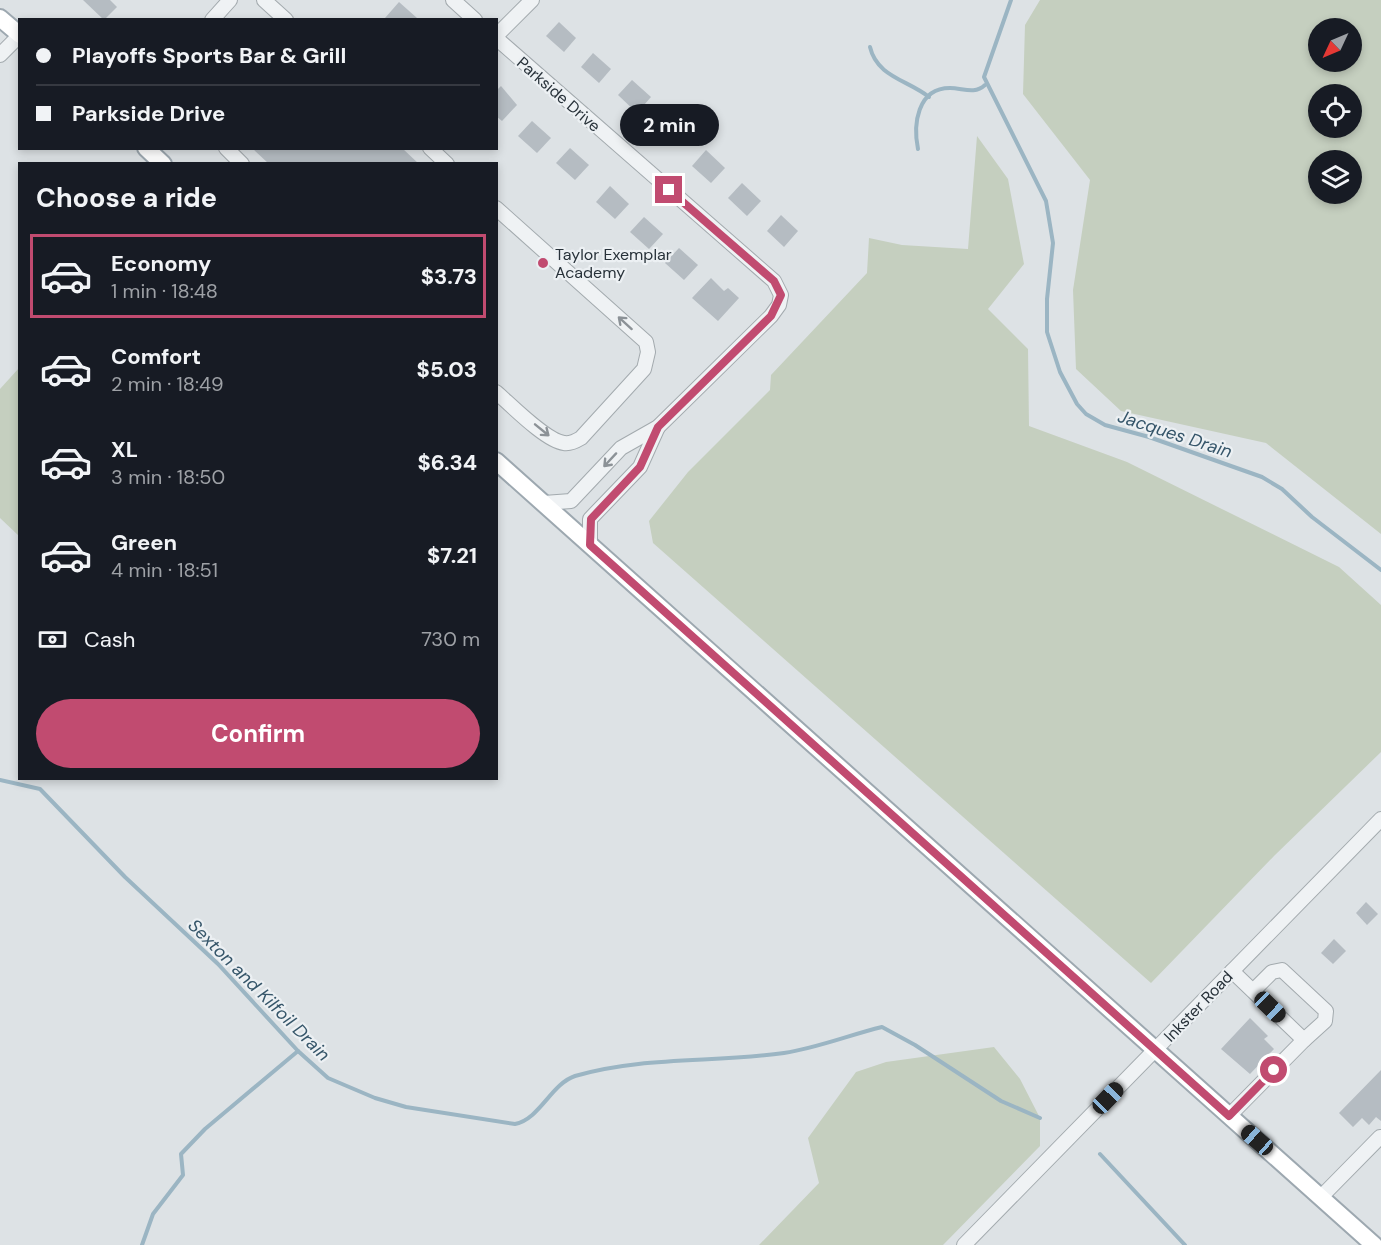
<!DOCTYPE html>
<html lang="en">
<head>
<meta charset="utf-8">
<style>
	:root { --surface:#171b24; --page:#242831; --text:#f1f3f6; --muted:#9ea1a6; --line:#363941; --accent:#c14b70 }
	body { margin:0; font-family:"DM Sans",sans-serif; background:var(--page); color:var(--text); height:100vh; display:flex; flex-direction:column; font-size:22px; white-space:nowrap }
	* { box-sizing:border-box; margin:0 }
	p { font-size:20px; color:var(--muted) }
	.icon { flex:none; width:33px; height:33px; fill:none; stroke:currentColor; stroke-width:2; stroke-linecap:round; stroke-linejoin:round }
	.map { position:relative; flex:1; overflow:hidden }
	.side { position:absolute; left:18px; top:162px; width:480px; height:618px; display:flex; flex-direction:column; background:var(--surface); border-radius:0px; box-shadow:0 3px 9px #0003 }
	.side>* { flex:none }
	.guide { position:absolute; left:18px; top:18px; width:480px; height:132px; border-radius:0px; box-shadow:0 3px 9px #0003; display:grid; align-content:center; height:132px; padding:0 18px; background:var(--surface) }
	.needle { width:39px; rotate:226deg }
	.tools { position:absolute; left:1308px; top:18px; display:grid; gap:12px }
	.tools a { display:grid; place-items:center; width:54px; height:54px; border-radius:50%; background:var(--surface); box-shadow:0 3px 9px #0003; font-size:30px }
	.end { position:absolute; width:27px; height:27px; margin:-14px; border:8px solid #c14b70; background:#fff; box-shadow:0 0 0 3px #fff }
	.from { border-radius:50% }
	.bubble { position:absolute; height:42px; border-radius:21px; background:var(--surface); box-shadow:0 3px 9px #0003; font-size:20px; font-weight:700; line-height:42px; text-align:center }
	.car { position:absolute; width:18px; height:36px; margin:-18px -9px; border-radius:8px; box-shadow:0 0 4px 2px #0007; background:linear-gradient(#222 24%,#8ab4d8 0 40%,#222 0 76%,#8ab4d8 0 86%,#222 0) }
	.guide b { display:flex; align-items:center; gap:21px; height:57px; font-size:22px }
	.guide b+b { border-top:2px solid var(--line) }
	.guide i { width:15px; height:15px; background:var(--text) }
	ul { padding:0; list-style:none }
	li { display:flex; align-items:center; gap:18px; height:84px; margin:0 12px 9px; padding:0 6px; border:3px solid transparent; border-radius:0px }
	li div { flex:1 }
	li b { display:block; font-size:22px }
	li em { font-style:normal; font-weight:700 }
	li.on { border-color:var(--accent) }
	li>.icon { width:54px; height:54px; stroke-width:1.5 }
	h2 { padding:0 18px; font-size:27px; line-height:72px }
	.pay { display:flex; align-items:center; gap:15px; height:66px; padding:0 18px; font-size:22px }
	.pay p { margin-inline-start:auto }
	.button { display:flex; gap:12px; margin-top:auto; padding:12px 18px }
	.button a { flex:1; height:69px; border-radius:36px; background:var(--accent); color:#fff; font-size:24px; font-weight:700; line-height:69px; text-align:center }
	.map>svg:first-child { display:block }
</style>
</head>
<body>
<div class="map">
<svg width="1381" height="1245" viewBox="0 0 1381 1245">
	<rect width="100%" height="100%" fill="#dde2e5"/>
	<!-- green -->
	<g fill="#c5cfbf" fill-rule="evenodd">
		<path d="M1040 0H1381V534L1266 443 1121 411 1076 369 1073 290 1090 180 1023 94 1025 25ZM1318 28H1352V62H1318ZM1352 94V128H1318V94ZM1318 160H1352V194H1318Z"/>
		<path d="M977 136 1008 179 1024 264 988 309 1028 349 1029 426 1127 462 1339 567 1381 605V752L1274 856 1151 983 653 543 649 521 688 472 770 390 771 375 867 273 869 238 902 245 968 249Z"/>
		<path d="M19 368V536L0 518V389Z"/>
		<path d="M994 1047 1020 1079 1040 1118V1146L943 1245H759L819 1183 808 1138 856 1072 886 1062Z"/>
	</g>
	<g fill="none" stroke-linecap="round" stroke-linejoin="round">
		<!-- stream -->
		<g stroke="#9bb5c3" stroke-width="4">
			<path d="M1011 0 984 77 1046 201 1053 243 1047 299V332L1060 372 1077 404 1086 414 1105 425 1149 437 1262 477 1282 489 1312 517 1381 570"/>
			<path d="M870 47C877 77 908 80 929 97"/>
			<path d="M918 149C913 125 917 88 950 88 963 88 974 95 985 85"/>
			<path d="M0 780 40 789 125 877 218 964 298 1051 328 1078 375 1098 406 1107 515 1124C540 1119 551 1084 575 1076 643 1056 715 1063 784 1053 817 1048 849 1035 882 1027L915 1045 1001 1101 1040 1118"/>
			<path d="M1100 1154 1185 1245"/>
			<path d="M142 1245 153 1214 183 1175 181 1154 205 1129 298 1051"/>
		</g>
	</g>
	<!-- building -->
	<g fill="#b5bcc2">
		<path d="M83 0H110L117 7 104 20Z"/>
		<path d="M399 2 417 18 416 20 385 18Z"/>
		<path d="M559 22 576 38 564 52 546 36Z"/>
		<path d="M593 53 611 69 599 83 581 67Z"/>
		<path d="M632 80 651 97 637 113 618 95Z"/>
		<path d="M501 86 517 105 502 121 496 116V91Z"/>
		<path d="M667 111 686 128 672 143 653 126Z"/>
		<path d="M532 121 551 138 537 153 518 136Z"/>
		<path d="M252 148H402L419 164H269Z"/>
		<path d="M570 148 589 165 575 180 556 163Z"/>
		<path d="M706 150 725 168 711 183 692 166Z"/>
		<path d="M742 183 761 201 747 216 728 198Z"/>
		<path d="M610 186 629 204 615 219 596 202Z"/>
		<path d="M781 215 798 231 784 247 767 231Z"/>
		<path d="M644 217 663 234 649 249 630 232Z"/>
		<path d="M679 248 698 265 684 280 665 263Z"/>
		<path d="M711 278 724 291 728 288 739 298 718 321 692 298Z"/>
		<path d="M1366 902 1378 914 1367 925 1356 913Z"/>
		<path d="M1334 939 1346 951 1333 964 1321 953Z"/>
		<path d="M1250 1018 1268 1036 1264 1039 1274 1049 1250 1074 1221 1049Z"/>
		<path d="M1381 1070V1121L1376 1117 1369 1125 1362 1118 1353 1127 1339 1113Z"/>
	</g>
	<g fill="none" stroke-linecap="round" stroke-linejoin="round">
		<!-- minor casing -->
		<g stroke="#a3aaae" stroke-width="16">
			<g id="minor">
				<path d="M264 0 286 20"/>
				<path d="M453 0 475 20"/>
				<path d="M212 20 230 0"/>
				<path d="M496 36 532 0"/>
				<path d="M496 38 774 281 781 295 779 305 771 316 658 427 621 448 571 501 544 503"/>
				<path d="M0 55 20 35"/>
				<path d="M226 148 242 164"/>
				<path d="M430 148 447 164"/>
				<path d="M496 208 646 342 648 352 644 369 581 438C576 441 570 444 564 443 546 441 511 405 496 392"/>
				<path d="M590 545V519L640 467 658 427"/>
				<path d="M1254 990 1272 972 1282 970 1326 1011 1325 1021 1304 1040"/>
				<path d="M1229 1116 1304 1040 1232 971"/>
				<path d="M1321 1197 1380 1137"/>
				<path d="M964 1245 1381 819"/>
			</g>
		</g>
		<!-- major casing -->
		<g stroke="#9da8b0" stroke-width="20">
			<g id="major">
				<path d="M0 18 20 35"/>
				<path d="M146 148 163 164"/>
				<path d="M496 461 1374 1245"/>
			</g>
		</g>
		<!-- minor -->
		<use href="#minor" stroke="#eff2f4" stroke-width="14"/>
		<!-- major -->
		<use href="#major" stroke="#fff" stroke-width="16"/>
	</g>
	<!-- one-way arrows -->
	<defs><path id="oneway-shaft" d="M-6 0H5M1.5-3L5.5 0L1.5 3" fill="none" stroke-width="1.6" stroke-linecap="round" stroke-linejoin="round" transform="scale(1.5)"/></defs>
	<g stroke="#8c9297">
		<use href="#oneway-shaft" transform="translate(625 323) rotate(-138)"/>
		<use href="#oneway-shaft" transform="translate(542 430) rotate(39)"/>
		<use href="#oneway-shaft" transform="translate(610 460) rotate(133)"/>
	</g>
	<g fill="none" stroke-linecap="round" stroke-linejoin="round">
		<!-- route -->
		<path stroke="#c14b70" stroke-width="8" d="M669 190 774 281 781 295 771 316 658 427 640 467 591 519 590 545 1229 1116 1274 1070"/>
	</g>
	<!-- markers -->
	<circle fill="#c14b70" stroke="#ecf0f3" stroke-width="2" cx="543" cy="263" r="6"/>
	<g text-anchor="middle" stroke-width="4.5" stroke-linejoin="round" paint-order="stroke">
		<!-- street labels -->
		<g font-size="16" fill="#28323a" stroke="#ecf0f3">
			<text transform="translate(559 94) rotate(41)" y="6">Parkside Drive</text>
			<text transform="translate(1198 1006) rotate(-46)" y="6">Inkster Road</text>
		</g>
		<!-- poi labels -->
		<g font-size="16" fill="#28323a" stroke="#ecf0f3" text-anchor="start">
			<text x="555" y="260">Taylor Exemplar<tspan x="555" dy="18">Academy</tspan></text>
		</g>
		<!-- water labels -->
		<g font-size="18" font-style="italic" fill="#36566a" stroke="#ecf0f3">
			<text transform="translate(1175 434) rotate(18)" y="6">Jacques Drain</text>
			<text transform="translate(259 990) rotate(45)" y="6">Sexton and Kilfoil Drain</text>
		</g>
	</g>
</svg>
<div class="tools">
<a><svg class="needle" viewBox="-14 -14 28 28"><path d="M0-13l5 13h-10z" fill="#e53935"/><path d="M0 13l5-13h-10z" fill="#9ea1a6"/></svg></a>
<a><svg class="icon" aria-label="locate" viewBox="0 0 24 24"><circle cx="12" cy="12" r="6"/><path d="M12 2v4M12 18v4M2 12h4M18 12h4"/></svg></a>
<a><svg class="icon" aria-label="layers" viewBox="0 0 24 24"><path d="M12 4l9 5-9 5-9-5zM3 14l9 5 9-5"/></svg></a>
</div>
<i class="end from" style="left:1274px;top:1070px"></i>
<i class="end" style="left:669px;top:190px"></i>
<div class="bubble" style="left:620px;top:104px;width:99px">2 min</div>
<i class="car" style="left:1270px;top:1007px;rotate:134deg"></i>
<i class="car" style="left:1108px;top:1098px;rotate:44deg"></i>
<i class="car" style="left:1257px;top:1140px;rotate:311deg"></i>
<div class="guide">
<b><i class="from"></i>Playoffs Sports Bar &amp; Grill</b>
<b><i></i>Parkside Drive</b>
</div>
<section class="side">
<h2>Choose a ride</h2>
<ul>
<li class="on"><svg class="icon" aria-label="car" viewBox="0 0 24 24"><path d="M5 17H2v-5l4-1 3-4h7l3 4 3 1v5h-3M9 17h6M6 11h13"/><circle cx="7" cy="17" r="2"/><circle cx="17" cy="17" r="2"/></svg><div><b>Economy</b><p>1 min · 18:48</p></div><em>$3.73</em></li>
<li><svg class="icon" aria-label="car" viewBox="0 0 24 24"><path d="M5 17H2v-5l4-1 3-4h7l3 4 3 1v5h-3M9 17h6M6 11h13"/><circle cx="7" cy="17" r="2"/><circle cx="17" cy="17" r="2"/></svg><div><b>Comfort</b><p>2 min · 18:49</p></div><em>$5.03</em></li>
<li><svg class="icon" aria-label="car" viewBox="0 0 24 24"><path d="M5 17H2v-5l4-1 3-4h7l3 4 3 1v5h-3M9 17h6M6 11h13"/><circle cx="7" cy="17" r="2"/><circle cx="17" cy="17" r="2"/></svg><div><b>XL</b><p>3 min · 18:50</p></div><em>$6.34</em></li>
<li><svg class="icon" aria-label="car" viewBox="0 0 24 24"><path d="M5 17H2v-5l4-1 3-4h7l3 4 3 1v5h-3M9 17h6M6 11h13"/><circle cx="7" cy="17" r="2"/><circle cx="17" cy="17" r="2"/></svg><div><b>Green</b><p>4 min · 18:51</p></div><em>$7.21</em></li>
</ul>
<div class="pay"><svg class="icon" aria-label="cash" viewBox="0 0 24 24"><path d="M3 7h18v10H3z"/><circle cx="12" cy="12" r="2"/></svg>Cash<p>730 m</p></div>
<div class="button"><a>Confirm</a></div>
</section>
</div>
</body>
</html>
